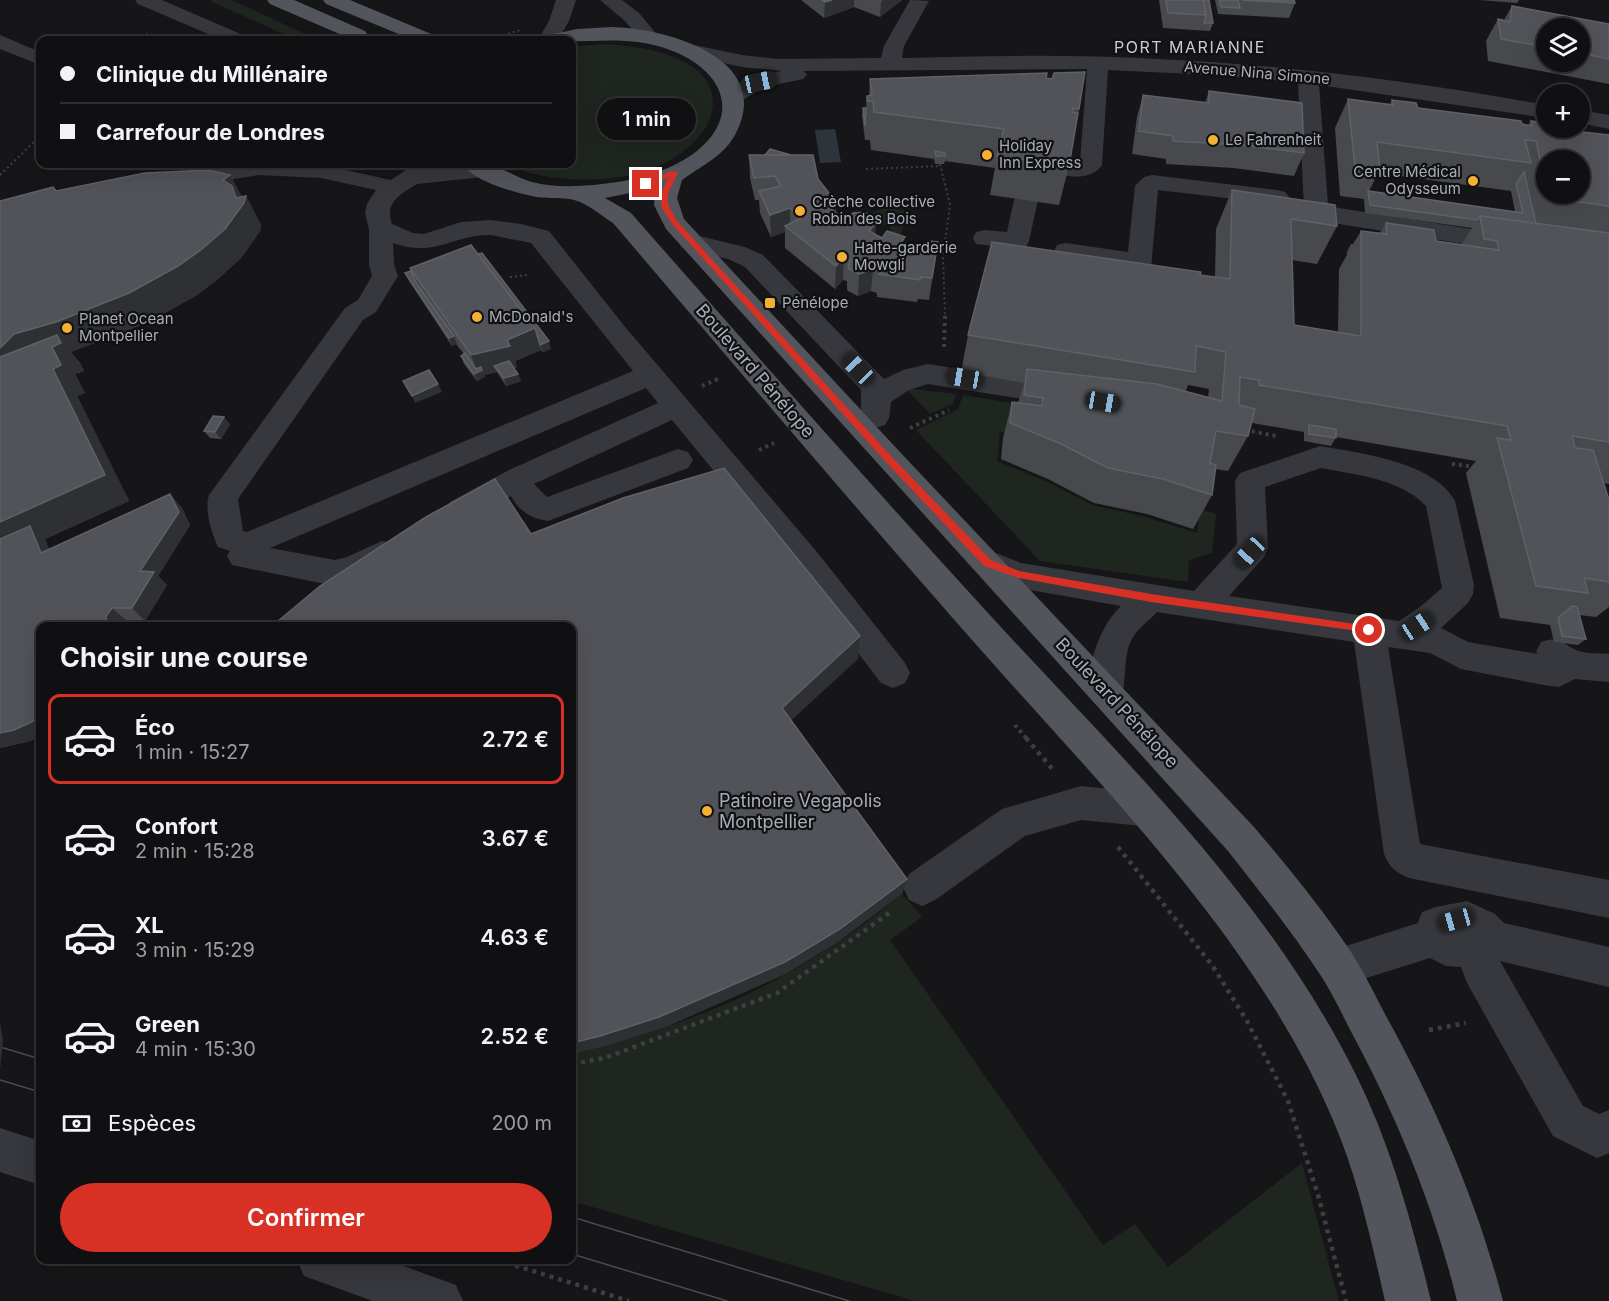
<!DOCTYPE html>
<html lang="fr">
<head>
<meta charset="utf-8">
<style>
	:root { --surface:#101012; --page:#19191b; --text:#f1f3f6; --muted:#9c9d9f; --line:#303032; --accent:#d93025 }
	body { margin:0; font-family:Inter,sans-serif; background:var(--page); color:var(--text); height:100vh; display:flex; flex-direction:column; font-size:22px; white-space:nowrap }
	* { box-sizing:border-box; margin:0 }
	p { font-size:20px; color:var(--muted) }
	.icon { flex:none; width:33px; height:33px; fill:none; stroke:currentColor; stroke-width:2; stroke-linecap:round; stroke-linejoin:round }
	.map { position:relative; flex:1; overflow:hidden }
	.drawer { position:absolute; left:36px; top:622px; width:540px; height:642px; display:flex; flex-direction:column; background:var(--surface); border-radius:12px; box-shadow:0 6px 24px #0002,0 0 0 2px var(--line) }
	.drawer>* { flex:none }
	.guide { position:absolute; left:36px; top:36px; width:540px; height:132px; border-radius:12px; box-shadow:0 6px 24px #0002,0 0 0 2px var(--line); display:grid; align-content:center; height:132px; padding:0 24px; background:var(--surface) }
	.controls { position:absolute; left:1536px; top:18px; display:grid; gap:12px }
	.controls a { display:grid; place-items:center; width:54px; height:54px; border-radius:50%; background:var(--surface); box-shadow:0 6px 24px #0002,0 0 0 2px var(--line); font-size:30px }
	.end { position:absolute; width:27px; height:27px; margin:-14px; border:8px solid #d93025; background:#fff; box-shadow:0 0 0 3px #fff }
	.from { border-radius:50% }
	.bubble { position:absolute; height:42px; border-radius:21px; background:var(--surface); box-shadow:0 6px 24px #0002,0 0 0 2px var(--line); font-size:20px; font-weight:600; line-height:42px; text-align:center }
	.car { position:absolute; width:18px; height:36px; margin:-18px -9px; border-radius:8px; box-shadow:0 0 4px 2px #0007; background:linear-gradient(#222 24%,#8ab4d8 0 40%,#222 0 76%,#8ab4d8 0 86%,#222 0) }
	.guide b { display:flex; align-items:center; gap:21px; height:57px; font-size:22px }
	.guide b+b { border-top:2px solid var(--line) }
	.guide i { width:15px; height:15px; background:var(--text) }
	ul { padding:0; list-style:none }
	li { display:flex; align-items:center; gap:18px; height:90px; margin:0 12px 9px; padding:0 12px; border:3px solid transparent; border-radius:12px }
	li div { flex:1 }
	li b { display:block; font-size:22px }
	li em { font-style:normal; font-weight:600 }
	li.selected { border-color:var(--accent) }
	li>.icon { width:54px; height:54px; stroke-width:1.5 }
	h2 { padding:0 24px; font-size:27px; line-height:72px }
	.pay { display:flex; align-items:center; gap:15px; height:66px; padding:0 24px; font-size:22px }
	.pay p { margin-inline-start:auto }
	.button { display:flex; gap:12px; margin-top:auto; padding:12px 24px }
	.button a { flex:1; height:69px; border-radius:36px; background:var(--accent); color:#fff; font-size:24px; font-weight:600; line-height:69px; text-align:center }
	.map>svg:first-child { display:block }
</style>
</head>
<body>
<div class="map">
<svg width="1609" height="1301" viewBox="0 0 1609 1301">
	<rect width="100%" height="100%" fill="#161618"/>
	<!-- green -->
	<g fill="#1e261f">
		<path d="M213 0H232L318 40H297L210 1Z"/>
		<path d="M603 44C638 46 714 54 713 104 712 120 704 133 692 144 648 187 558 188 505 164H572V47Z"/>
		<path d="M885 208 910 211 911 219 905 222 900 236H892L890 226 874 222 870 217 873 212Z"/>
		<path d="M912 389 956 394 953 404 930 414 907 390Z"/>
		<path d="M963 395 1012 403 1010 432H1000L997 461 1048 482 1092 505 1142 516 1197 533 1200 509 1216 514 1212 553 1189 560 1188 582 1040 561 916 430 958 409Z"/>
		<path d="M902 894 922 917 890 940 1103 1245 1135 1224 1168 1267 1302 1163 1339 1301H915L572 1201V1054C649 1036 737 1005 805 963 839 943 871 919 902 894Z"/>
	</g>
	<!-- water -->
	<path fill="#2c353c" d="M835 129 841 162 820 163 815 130Z"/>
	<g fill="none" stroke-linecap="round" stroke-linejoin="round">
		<!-- path-far2 -->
		<g stroke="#3d3f44" stroke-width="2" stroke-dasharray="2 3" stroke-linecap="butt">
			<path d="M139 40 147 33"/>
			<path d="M489 40 520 30"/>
			<path d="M940 164 950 205 943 257 945 317"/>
			<path d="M866 169 941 166"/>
			<path d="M0 175 40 136"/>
			<path d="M510 277 527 275"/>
		</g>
		<!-- path-far1 -->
		<g stroke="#3d3f44" stroke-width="4" stroke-dasharray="3 4" stroke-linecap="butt">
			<path d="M944 347 945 316"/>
			<path d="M702 386 718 379"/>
			<path d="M910 428 949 410"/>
			<path d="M1245 430 1276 436"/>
			<path d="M759 450 774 443"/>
			<path d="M1452 464 1477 467"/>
			<path d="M1015 725 1027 739"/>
		</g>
		<!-- path -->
		<g stroke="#3d3f44" stroke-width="4.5" stroke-dasharray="4 5" stroke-linecap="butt">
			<path d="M1026 738 1055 772"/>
			<path d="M1118 847 1212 965 1247 1021 1288 1101 1318 1195 1346 1301"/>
			<path d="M1429 1030 1466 1023"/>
			<path d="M572 1064 605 1058 777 993 892 911"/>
			<path d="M498 1260 629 1301"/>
		</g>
		<!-- minor -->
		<g fill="#37383d" fill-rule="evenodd">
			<path d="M135 0H162L245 36 248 40H222L138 4Z"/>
			<path d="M556 0H576L569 21 558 40H538L549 21Z"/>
			<path d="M600 0H622L639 13 659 37 656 41H642L625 21Z"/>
			<path d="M910 0 929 1 904 46 902 58C987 56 1072 54 1157 59 1288 65 1418 82 1546 105V118L1319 85 1328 205 1339 208 1509 235 1518 237 1521 243 1518 249 1509 251 1339 224C1326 221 1312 220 1304 208L1298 82 1212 75 1108 70 1102 165C1093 179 1073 178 1058 174L1054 169 1058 164 1080 162 1087 69 804 71 807 75 803 79 765 87 741 101 733 102 725 101 722 96C734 79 763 75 782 71L742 67 682 54 679 50 682 46 689 44 742 55 777 59 881 58 884 46Z"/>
			<path d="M0 35 40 52V65L0 49Z"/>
			<path d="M1580 110 1609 115V129L1580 123Z"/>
			<path d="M244 164H318L391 180 415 164H440L437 169 485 164 493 166 497 171 493 176 417 184C401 194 384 202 392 224L413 233 424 234 461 222 491 220 521 224 549 231 626 328 817 552 905 663 910 673 905 683 893 688 881 683 795 570 672 420 534 484 547 497 678 449 688 452 693 460 688 468 548 521C530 518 520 512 511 496 493 506 471 525 450 518L446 510 450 502 507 471 658 403 646 388 270 548 335 560 347 557 382 541 393 544 397 553 393 562 366 577 335 586 232 565 227 556 230 551 218 547C212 534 204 509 209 495L345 308 358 300 372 276 369 264V229L365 213 367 204 376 190 321 178 259 175 177 188 169 186 165 181 169 176 177 174ZM491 235 531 243 633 371 247 532 243 531 238 499 363 320 376 312 398 276 394 264 393 243C437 258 450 235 491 235Z"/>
			<path d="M1152 175 1277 190 1285 192 1289 197 1285 202 1277 204 1158 190 1150 280 1146 286 1137 288 1128 286 1124 280 1126 268 1057 257 1054 251 1057 245 1066 243 1128 252 1135 186 1144 177Z"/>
			<path d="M1026 193 1034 195 1038 200 1029 241 1026 247 1017 249 976 244 973 238 976 232 985 230 1007 232 1014 200 1018 195Z"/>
			<path d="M691 234 745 247 763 255 884 379 903 370 928 364 1068 386 1078 389 1082 396 1078 403 1068 406 928 384 909 390 891 402 889 418 885 425 875 428 865 425 861 418V390L745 267 728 259 682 248 679 242 682 236Z"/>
			<path d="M1320 446C1360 453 1434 462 1455 501L1474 585 1473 594 1468 603 1441 628 1468 642 1538 654 1536 652 1541 642C1561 635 1560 643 1576 650 1585 654 1599 653 1609 654V682L1575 679 1559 687 1549 686 1461 669 1430 653 1388 647 1420 844 1609 880V918L1409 878C1395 872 1390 868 1384 854L1354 642 1157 612C1150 620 1139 627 1133 637 1121 656 1129 682 1119 703L1107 707 1095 703C1081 674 1099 627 1121 606L1019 588 977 572 972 563 977 554 988 550 1021 563 1194 591 1237 544 1235 481 1240 473ZM1321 468C1356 475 1399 478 1426 506L1442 588 1420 607 1399 621 1229 596 1264 557 1268 548 1265 487Z"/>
			<path d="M1081 786 1143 792 1156 797 1161 809 1156 821 1143 826 1081 820 1025 836 935 900 922 906 909 900 903 887 909 874 1002 809Z"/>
			<path d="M1467 901 1495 914 1504 923 1609 947V987L1500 961 1583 1106 1599 1114 1609 1110V1153L1597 1158 1553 1136 1467 983 1461 967 1446 966 1430 958 1338 987 1324 981 1318 967 1324 953 1418 923 1422 912 1436 907Z"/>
			<path d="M0 1128 40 1141V1185L0 1172Z"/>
			<path d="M297 1260H387L456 1285 463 1301H373L304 1276Z"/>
		</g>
		<!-- major -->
		<g fill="#53555c" fill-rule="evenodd">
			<path d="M267 0H294L365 31 368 35 360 40 351 39 270 4Z"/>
			<path d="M323 0H350L436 36 439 40H413L326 4Z"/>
			<path d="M612 27C655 28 747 49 744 106 743 119 737 134 729 144 716 160 698 168 682 180L677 198 684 219 899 451 1254 827C1288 867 1322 908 1351 952 1364 972 1375 995 1386 1016 1436 1106 1477 1202 1503 1301H1457C1435 1210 1399 1122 1355 1039 1344 1019 1335 998 1323 979 1294 934 1261 893 1228 851L666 229 654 205 655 188 605 198 631 213C749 347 867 481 988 613 1120 757 1267 896 1355 1073 1391 1145 1412 1223 1431 1301H1385C1371 1240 1358 1178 1333 1120 1256 938 1094 779 965 632 846 497 730 360 613 223 602 216 587 203 574 200 562 197 549 199 537 197 518 194 472 181 463 164 471 164 482 162 490 164 504 169 517 178 532 182 559 189 590 186 618 182 643 178 672 169 693 154 745 115 722 69 670 50 626 33 584 45 542 40L545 36 577 29Z"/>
		</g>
		<!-- tram -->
		<g stroke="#4a4c52" stroke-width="1.5">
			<path d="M0 1047 40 1059"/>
			<path d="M0 1080 40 1092"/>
			<path d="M572 1217 849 1301"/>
			<path d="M572 1254 727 1301"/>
		</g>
	</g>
	<!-- wall -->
	<g fill="#47494d" fill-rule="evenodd">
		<path d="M801 0H902L880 17 854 7 824 18Z"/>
		<path d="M1159 0H1209L1213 23 1210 31 1163 28Z"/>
		<path d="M1215 0H1294L1295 3 1289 18 1218 14Z"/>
		<path d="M1479 0H1519L1517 3Z"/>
		<path d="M1512 6 1609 24V84L1488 61 1486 41 1498 19 1504 20ZM1546 28H1580V62H1546Z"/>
		<path d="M1046 78 1079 109 1069 166 1059 205 990 195 995 168 945 161 944 164H935L934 159 871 150 870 140H865L862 116 863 108H866L867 96H869L870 79Z"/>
		<path d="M1209 91 1304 153 1294 176 1233 168 1166 164V159L1132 154 1137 117 1143 95 1205 103Z"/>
		<path d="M1348 99 1390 104 1392 100 1418 108 1528 125 1531 121 1557 129 1609 137V484L1603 483 1609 500V607L1596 617 1579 615 1586 639 1578 645 1554 642 1550 625 1500 618 1466 473 1476 461 1336 437 1331 446 1304 441V432L1252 423 1248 436 1228 471 1215 469 1212 495 1193 529 1147 514 1094 503 1048 479 1001 459 1003 438 1012 402 1018 403 1024 383 961 372 968 335 1200 275 1215 277 1216 229 1232 190 1337 226 1317 264 1292 260 1294 325 1338 332 1339 269 1347 255V252L1351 244H1353L1361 231 1380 233 1386 223 1436 241 1461 245 1472 228 1365 213 1364 199 1340 196 1335 128ZM1546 160 1580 194H1546ZM1378 173 1511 191 1515 212 1369 191ZM1188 385 1209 389 1208 397 1186 391Z"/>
		<path d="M749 155 818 179 836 202V213L844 219 876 223 875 234 882 238 904 244 928 247 938 242 929 300 918 299 917 302 877 297V293L871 291 858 296 848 291 847 289V281L843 280 835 289 785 248V232L771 237 760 213 759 200H755L750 178Z"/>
		<path d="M230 175 242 197 246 196 261 225 260 231 241 258 219 278 197 295 149 322 71 352 80 363 84 371 75 374 85 393 77 396 129 501 45 539 49 550 182 508 190 525 158 576 167 585 145 621 126 620 31 741 0 748V201L56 191Z"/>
		<path d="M410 268 551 349 543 352 541 350 515 361 517 367 514 368 518 374 521 381 506 386 497 372 484 375 485 377 477 381 464 364 461 356 464 354 456 344 452 346 409 281 405 273 411 271Z"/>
		<path d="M230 424 221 439 210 438 204 431Z"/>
	</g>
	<!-- shaded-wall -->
	<g fill="#2f3033">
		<path d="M832 0H854V7L824 18 825 2Z"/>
		<path d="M883 0H902L880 17 881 2Z"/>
		<path d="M230 175 244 202 246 196 261 225 260 231 241 258 219 278 197 295 149 322 71 352 80 363 84 371 75 374 85 393 77 396 129 501 45 539 56 567 0 560V348L14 334Z"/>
		<path d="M836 202V224L828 206Z"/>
		<path d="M790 208V230L785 226V232L771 237 770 215Z"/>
		<path d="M876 223 874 245 869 231Z"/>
		<path d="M844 257 843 280 835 289 836 266Z"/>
		<path d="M873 269 871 291 858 296 859 274Z"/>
		<path d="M535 328 541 350 515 361 517 367 499 372 494 366 497 372 484 375 485 377 477 381 474 374 477 372 471 355Z"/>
		<path d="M454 336 457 344 452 346 449 338Z"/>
		<path d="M549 341 551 349 543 352 540 345Z"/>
		<path d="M518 374 521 381 506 386 504 378Z"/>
		<path d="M438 384 442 392 415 403 412 396Z"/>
		<path d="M224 417 230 424 221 439 215 432Z"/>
		<path d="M170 494 182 508 190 525 158 576 167 585 145 621 132 608 140 571Z"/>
		<path d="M112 608 126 620 121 627H107L106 616Z"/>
		<path d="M860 636 858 659 783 728 782 708Z"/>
		<path d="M40 718V737L31 741 0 748V733Z"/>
		<path d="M907 879 902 894 838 942 786 974 666 1027 610 1045 572 1054V1043Z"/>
		<path d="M0 1023 3 1040 0 1070Z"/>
	</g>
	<!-- building -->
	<g fill="#525359" stroke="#5f6168" stroke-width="1.5">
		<path d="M822 0H832L825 2Z"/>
		<path d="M1166 0H1203L1206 15 1168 13Z"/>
		<path d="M1203 0H1209L1213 23H1204L1206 15Z"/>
		<path d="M1219 0H1238L1240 8 1221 7Z"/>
		<path d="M1242 0H1294L1295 3Z"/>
		<path d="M1512 6 1609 24V59L1580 53V28H1546V47L1501 39 1498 19 1510 22Z"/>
		<path d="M1085 72 1079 109 1073 108 1072 112 1078 113 1069 166 997 156 1004 129 874 112 873 101H867V96L872 95 870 79 1047 73 1046 78 1052 79 1054 73Z"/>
		<path d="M1209 91 1302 103 1304 153 1242 145 1173 141V136L1139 131 1143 95 1209 103Z"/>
		<path d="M1348 99 1393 105 1392 100 1416 103 1418 108 1521 121 1522 124 1532 126 1531 121 1546 123V128H1557V129L1609 135V206L1549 198 1548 194H1580V160H1546V186L1536 141 1525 140 1531 163 1377 142 1380 171 1355 167Z"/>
		<path d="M863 108H866L865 126Z"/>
		<path d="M770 149 791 155H765Z"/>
		<path d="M935 151 945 153V156H936Z"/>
		<path d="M749 155H813L818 179 836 202 828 206 844 219 853 213 865 212 875 219 876 223 869 231 882 238 887 231 905 237 901 243 928 247 929 241 938 242 932 278 920 277V280L879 274 881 272 873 269 859 274 849 269 848 267 850 260 844 257 836 266 785 226 801 218 790 208 770 215 759 191 781 186 775 176 754 178Z"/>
		<path d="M208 170 230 175 223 180 232 186 236 198 246 196 244 203 225 229 202 249 178 266 129 293 56 322 14 334 0 348V201L53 187 56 191 145 173Z"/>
		<path d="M1524 172 1536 224 1480 216 1477 220 1370 205 1368 191 1523 213 1516 184Z"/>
		<path d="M1232 190 1335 205 1337 226 1291 219 1294 325 1361 336V231L1387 234 1386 223 1434 230 1436 241 1499 250 1497 241 1484 239 1480 216 1609 233V442L1572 436 1575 448 1593 450 1609 500V582L1584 578 1588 593 1536 586 1497 438 1511 440 1507 426 1259 385V380L1240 377 1239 405 1255 409 1248 436 1216 431 1210 463 1216 465 1212 495 1163 479 1108 468 1059 443 1010 423 1012 402 1042 406 1043 398 1024 395 1027 369 1157 384 1222 401 1226 352 1196 346 1195 372 968 335 992 242 1201 272 1200 275 1230 279Z"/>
		<path d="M471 245 535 328 507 340 510 346 471 355 410 268Z"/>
		<path d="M482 253 549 341 540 345 535 328 478 254Z"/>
		<path d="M411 271 416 283 454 336 449 338 405 273Z"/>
		<path d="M57 335 61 343 52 347 61 365 53 369 105 475 0 522V357Z"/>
		<path d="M465 353 476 369 481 367 482 370 474 374 461 356Z"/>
		<path d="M509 361 518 374 504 378 494 366Z"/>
		<path d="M429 370 438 384 412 396 403 381Z"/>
		<path d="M213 416 224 417 215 432 204 431Z"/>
		<path d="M1309 425 1336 429V438L1309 434Z"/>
		<path d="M724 468 860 636 782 708 907 879 840 929 785 962 659 1017 600 1036 572 1043V627H271L320 586 426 517 495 479 531 534 623 498Z"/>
		<path d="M170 494 179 512 140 571 154 572 132 608H112L106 616 107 627H40V718L14 730 0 733V539L30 526 41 553Z"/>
		<path d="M1572 606 1577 607 1586 639 1562 636 1558 618Z"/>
	</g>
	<!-- route -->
	<path fill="#d93025" d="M672 171 678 173C666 195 663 200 678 222L891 456 991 560 1019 571 1151 594 1369 626 1374 630 1372 633 1151 602 1019 578 984 566 885 461 673 225C659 205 656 200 669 177L646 186 642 184Z"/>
	<!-- markers -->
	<g fill="#f2b134" stroke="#111113" stroke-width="2">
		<circle cx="1213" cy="140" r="6"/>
		<circle cx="987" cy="155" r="6"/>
		<circle cx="1473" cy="181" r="6"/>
		<circle cx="800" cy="211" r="6"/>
		<circle cx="842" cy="257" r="6"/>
		<rect x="764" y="297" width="12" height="12" rx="3"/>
		<circle cx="477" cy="317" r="6"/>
		<circle cx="67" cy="328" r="6"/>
		<circle cx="707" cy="811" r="6"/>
	</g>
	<g text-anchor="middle" stroke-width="4.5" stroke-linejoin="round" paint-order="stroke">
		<!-- far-street labels -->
		<g font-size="15" fill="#a8adb8" stroke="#111113">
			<text transform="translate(1257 73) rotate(5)" y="5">Avenue Nina Simone</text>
		</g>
		<!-- far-poi labels -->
		<g font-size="15" fill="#a8adb8" stroke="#111113" text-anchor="start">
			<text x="1225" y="145">Le Fahrenheit</text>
			<text x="999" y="151">Holiday<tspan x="999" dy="17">Inn Express</tspan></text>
			<text x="1461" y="177" text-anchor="end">Centre Médical<tspan x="1461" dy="17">Odysseum</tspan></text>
			<text x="812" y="207">Crèche collective<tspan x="812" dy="17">Robin des Bois</tspan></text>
			<text x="854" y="253">Halte-garderie<tspan x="854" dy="17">Mowgli</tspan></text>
			<text x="782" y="308">Pénélope</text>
			<text x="489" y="322">McDonald's</text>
			<text x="79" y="324">Planet Ocean<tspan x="79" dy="17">Montpellier</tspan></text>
		</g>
		<!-- far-neighbourhood labels -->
		<g font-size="16" letter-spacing="1.5" fill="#c9ccd4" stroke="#111113">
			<text x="1190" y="53">PORT MARIANNE</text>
		</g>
		<!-- street labels -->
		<g font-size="18" fill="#a8adb8" stroke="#111113">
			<text transform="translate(755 371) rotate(49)" y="6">Boulevard Pénélope</text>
			<text transform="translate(1117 703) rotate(47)" y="6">Boulevard Pénélope</text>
		</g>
		<!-- poi labels -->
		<g font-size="18" fill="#a8adb8" stroke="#111113" text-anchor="start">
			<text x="719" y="807">Patinoire Vegapolis<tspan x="719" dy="21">Montpellier</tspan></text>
		</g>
	</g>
</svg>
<div class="controls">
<a><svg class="icon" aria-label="layers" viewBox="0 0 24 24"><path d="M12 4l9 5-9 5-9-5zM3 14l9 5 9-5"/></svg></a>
<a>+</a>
<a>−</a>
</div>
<i class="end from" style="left:1369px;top:630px"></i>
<i class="end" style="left:646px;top:184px"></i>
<div class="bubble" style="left:597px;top:98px;width:99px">1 min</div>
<i class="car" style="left:759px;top:82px;rotate:78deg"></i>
<i class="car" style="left:858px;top:369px;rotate:316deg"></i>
<i class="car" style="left:965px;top:378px;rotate:280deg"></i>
<i class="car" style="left:1103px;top:402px;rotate:100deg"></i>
<i class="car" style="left:1250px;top:552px;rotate:223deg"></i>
<i class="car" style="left:1417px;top:626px;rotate:57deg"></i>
<i class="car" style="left:1456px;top:920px;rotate:254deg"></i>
<div class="guide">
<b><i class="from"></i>Clinique du Millénaire</b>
<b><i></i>Carrefour de Londres</b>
</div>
<section class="drawer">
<h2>Choisir une course</h2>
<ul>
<li class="selected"><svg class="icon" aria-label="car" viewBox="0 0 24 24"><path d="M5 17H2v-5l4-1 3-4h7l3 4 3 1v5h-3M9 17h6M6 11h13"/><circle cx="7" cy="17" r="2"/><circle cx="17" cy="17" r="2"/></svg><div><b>Éco</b><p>1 min · 15:27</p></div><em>2.72 €</em></li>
<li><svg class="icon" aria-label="car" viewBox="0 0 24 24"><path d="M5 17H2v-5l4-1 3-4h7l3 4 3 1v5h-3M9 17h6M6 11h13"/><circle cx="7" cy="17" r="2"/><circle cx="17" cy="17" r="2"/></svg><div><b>Confort</b><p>2 min · 15:28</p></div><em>3.67 €</em></li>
<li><svg class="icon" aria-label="car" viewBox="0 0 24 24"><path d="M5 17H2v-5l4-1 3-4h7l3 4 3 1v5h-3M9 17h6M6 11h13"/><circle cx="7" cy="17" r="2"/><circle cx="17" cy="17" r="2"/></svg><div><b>XL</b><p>3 min · 15:29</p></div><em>4.63 €</em></li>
<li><svg class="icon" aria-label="car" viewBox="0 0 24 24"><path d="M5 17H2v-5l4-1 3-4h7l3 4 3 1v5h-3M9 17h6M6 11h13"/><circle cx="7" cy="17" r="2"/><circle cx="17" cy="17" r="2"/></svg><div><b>Green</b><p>4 min · 15:30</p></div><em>2.52 €</em></li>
</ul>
<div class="pay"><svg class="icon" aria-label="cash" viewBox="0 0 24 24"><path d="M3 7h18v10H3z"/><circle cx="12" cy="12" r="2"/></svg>Espèces<p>200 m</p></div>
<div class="button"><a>Confirmer</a></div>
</section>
</div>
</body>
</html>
